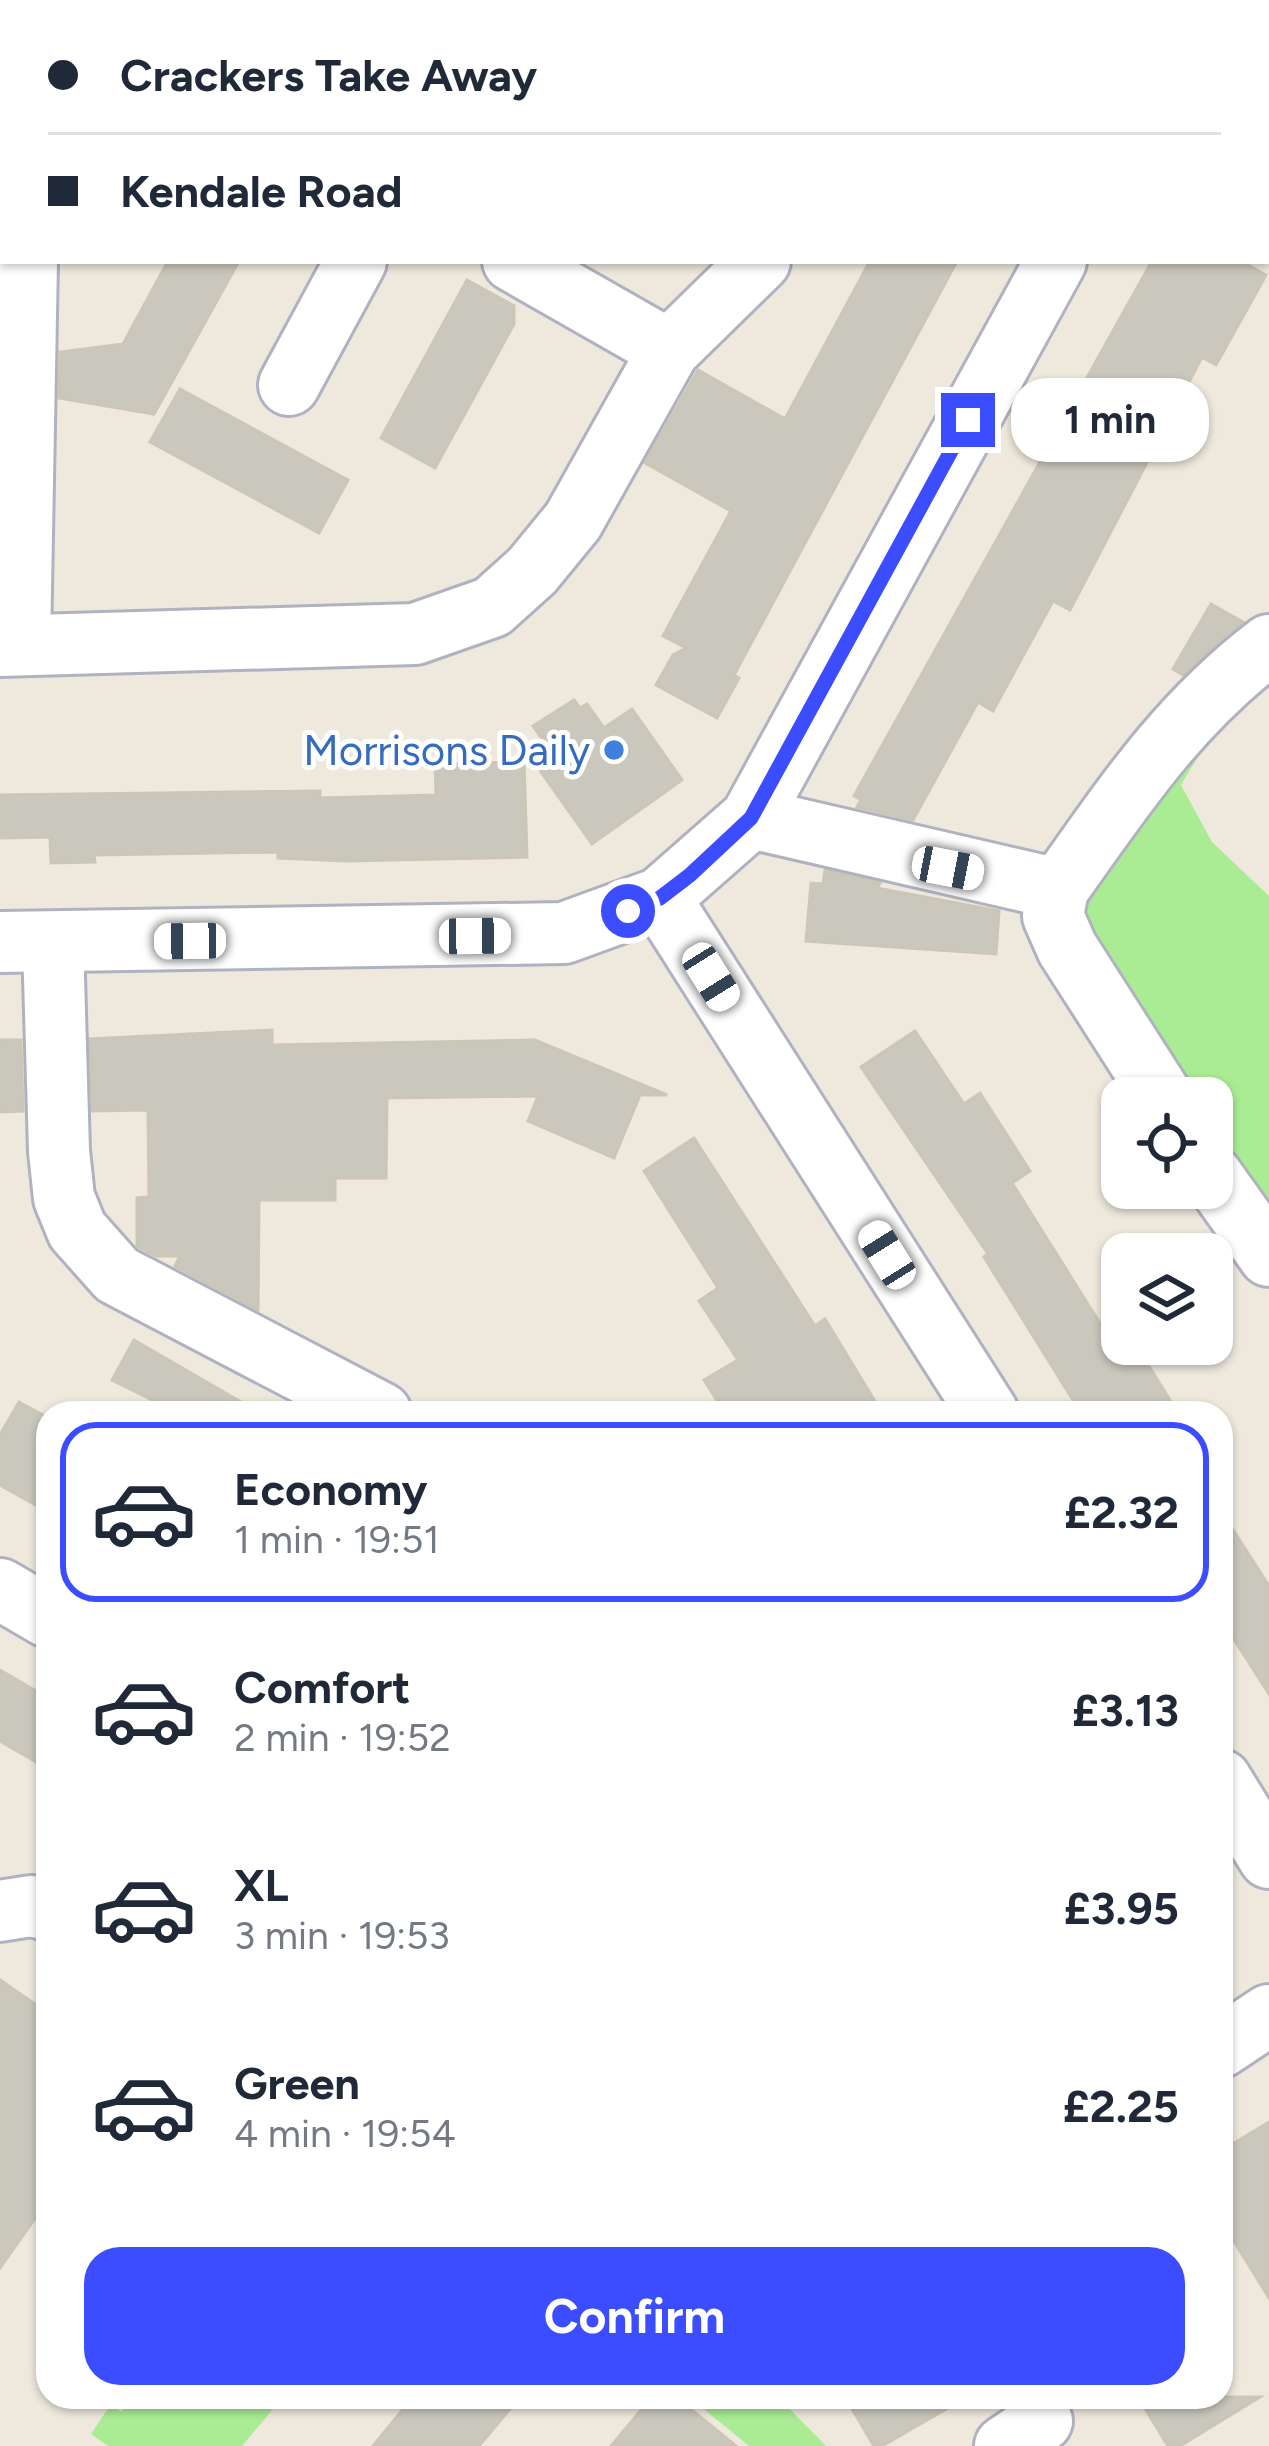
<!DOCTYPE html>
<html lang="en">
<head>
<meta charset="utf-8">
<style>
	:root { --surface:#fff; --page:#f2f2f3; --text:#1f2937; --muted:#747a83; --line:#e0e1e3; --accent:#3b4dff }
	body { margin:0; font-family:Figtree,sans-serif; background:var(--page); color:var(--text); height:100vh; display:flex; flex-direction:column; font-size:45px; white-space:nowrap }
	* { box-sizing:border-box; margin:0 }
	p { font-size:39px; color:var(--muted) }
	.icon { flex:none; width:66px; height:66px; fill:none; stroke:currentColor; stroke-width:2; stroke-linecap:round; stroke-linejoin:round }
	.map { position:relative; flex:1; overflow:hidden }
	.side { position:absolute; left:36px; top:1401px; width:1197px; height:1008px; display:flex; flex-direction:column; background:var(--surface); border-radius:36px; box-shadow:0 3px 9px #0004 }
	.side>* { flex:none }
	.top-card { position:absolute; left:0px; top:0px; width:1269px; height:264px; box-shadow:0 3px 9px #0004; display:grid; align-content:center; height:264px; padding:0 48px; background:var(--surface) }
	.tools { position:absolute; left:1101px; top:1077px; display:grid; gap:24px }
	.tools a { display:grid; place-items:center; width:132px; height:132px; border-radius:24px; background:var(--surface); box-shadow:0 3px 9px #0004; font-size:60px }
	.end { position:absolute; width:54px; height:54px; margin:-27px; border:15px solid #3b4dff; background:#fff; box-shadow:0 0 0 6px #fff }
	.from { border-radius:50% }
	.bubble { position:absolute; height:84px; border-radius:36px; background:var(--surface); box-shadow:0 3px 9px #0004; font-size:39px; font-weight:700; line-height:84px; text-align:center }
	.car { position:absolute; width:36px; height:72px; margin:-36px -18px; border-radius:15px; box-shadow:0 0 9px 3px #0007; background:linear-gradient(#fff 24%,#345 0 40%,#fff 0 76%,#345 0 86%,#fff 0) }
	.top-card b { display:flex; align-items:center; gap:42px; height:114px; font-size:45px }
	.top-card b+b { border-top:3px solid var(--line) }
	.top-card i { width:30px; height:30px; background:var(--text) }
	ul { padding:21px 0 0; list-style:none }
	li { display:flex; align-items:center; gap:36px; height:180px; margin:0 24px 18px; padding:0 24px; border:6px solid transparent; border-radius:36px }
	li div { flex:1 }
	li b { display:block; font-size:45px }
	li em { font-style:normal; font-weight:700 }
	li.on { border-color:var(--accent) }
	li>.icon { width:108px; height:108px; stroke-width:1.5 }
	.button { display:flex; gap:24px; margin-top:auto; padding:24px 48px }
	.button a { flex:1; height:138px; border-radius:36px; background:var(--accent); color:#fff; font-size:48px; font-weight:700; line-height:138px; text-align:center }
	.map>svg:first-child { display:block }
</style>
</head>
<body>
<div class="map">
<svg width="1269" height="2446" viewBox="0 0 1269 2446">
	<rect width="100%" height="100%" fill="#efe9dd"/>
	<!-- green -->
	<g fill="#aaec94">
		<path d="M1237 692 1181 785 1212 842 1269 896V1217L1212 1134V1098H1187L1081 911 1088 880Z"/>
		<path d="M132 2397 192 2401 283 2397 242 2446H108L91 2434 111 2404 121 2412Z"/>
		<path d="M689 2397H778L826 2446H749Z"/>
	</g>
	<!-- building -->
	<g fill="#cac7bc" stroke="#cbc6b6" stroke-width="3">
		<path d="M168 261H239L154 414 59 398 60 352 123 344Z"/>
		<path d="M870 261H957L734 675 739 678 717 718 656 685 673 655 686 648 663 636 731 511 645 463 698 370 785 419Z"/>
		<path d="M1152 261H1241L1266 275 1216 365 1202 357 1070 610 1053 601 993 711 978 702 913 820 857 807 861 800 854 796Z"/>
		<path d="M467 280 514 306V324L435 468 381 438Z"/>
		<path d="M180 389 348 480 319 533 150 442Z"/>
		<path d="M1211 604 1243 622 1183 675 1173 669Z"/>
		<path d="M574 700 580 708 587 704 604 728 632 709 682 780 592 844 534 762 557 761 533 726Z"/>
		<path d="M524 762 527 857 346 861 278 858V852L94 855 95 862 51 863 50 837 0 838V795L320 791V798L436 795 435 764Z"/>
		<path d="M825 870 880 883 877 888 999 911 996 954 806 941 811 883 823 884Z"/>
		<path d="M272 1030V1045L535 1040 667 1095H640L614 1158 528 1121 538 1096 387 1098 386 1178H335V1200H259L258 1310 175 1266 180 1256H156L137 1246V1198L149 1197 148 1110 92 1111 90 1039Z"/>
		<path d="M915 1031 964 1104 980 1093 1030 1171 1012 1183 1123 1360 1139 1350 1178 1413H1081L984 1257 988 1254 861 1067Z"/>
		<path d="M0 1040H21L23 1111 0 1112Z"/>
		<path d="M694 1138 815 1326 825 1319 882 1413H725L704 1380 738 1360 699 1301 718 1288 644 1171Z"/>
		<path d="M134 1340 260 1413H179L112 1380Z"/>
		<path d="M19 1402 48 1418V1512L0 1485V1435Z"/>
		<path d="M1221 1511 1269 1586V1694L1221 1619Z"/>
		<path d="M0 1670 48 1698V1769L0 1741Z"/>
		<path d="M0 1980 48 2013V2200L0 2268Z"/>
		<path d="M1269 2122V2298L1221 2220V2151Z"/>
		<path d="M413 2397H520L479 2446H373Z"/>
		<path d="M652 2397H676L736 2446H611Z"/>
		<path d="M845 2397H967L882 2446H874Z"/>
		<path d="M1138 2397H1260L1180 2446H1168Z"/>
	</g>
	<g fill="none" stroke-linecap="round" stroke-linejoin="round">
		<!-- minor casing -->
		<g stroke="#b1b2c1" stroke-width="66">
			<g id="minor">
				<path d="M72 0 76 3"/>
				<path d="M665 0 670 3"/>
				<path d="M497 3 499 0"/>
				<path d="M886 3 888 0"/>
				<path d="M1197 3 1199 0"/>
				<path d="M513 261 669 350"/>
				<path d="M289 385 356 261"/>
				<path d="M20 645 27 261"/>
				<path d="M0 646 415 634 492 607 532 571 573 521 669 350 760 261"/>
				<path d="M751 818 1058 889"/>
				<path d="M660 898 988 1413"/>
				<path d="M0 942 564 933 660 898 751 818 1056 261"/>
				<path d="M53 942 59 1151 64 1198 77 1230 117 1275 381 1413"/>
				<path d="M1163 1098 1067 948 1053 916 1058 889C1124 796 1177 715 1269 645"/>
				<path d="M1212 1176 1269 1256"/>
				<path d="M0 1589 48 1617"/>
				<path d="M1221 1780 1269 1858"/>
				<path d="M0 1911 31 1906 48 1910"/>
				<path d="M1221 2047 1269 2015"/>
				<path d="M1005 2446 1042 2421"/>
			</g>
		</g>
		<!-- minor -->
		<use href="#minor" stroke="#fff" stroke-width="60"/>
	</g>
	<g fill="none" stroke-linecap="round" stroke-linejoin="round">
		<!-- route -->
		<path stroke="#3b4dff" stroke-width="15" d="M628 911 660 898 690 875 751 818 968 420"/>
	</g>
	<!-- markers -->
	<circle fill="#3f7fe0" stroke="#fff" stroke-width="4.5" cx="614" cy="750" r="12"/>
	<g text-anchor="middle" stroke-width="10" stroke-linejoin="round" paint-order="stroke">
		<!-- shop labels -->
		<g font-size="42" fill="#366cbe" stroke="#fff" text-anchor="end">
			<text x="590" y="765">Morrisons Daily</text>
		</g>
	</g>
</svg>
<div class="tools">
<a><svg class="icon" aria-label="locate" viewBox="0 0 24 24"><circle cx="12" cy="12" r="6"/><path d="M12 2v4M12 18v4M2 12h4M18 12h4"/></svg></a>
<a><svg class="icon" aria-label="layers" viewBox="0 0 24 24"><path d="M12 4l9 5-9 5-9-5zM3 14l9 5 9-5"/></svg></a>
</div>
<i class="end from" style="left:628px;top:911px"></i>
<i class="end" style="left:968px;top:420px"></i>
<div class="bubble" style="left:1011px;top:378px;width:198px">1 min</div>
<i class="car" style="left:948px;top:868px;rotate:101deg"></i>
<i class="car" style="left:475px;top:936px;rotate:89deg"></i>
<i class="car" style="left:190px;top:941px;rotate:269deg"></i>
<i class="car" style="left:711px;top:977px;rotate:148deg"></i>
<i class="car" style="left:887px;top:1255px;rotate:328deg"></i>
<div class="top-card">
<b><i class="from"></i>Crackers Take Away</b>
<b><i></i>Kendale Road</b>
</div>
<section class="side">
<ul>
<li class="on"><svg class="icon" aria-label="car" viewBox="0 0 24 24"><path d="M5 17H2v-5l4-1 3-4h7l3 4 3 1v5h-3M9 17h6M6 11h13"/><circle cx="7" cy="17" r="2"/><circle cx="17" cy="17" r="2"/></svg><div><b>Economy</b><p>1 min · 19:51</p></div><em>£2.32</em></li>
<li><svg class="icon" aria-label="car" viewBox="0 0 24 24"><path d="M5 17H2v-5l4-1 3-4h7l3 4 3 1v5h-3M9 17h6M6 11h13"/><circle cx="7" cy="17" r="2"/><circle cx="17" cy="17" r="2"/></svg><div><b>Comfort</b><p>2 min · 19:52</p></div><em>£3.13</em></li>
<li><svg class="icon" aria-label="car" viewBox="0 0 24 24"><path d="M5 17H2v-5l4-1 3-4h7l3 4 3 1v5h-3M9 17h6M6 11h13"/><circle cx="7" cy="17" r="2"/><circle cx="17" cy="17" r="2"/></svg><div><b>XL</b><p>3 min · 19:53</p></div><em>£3.95</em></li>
<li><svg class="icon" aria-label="car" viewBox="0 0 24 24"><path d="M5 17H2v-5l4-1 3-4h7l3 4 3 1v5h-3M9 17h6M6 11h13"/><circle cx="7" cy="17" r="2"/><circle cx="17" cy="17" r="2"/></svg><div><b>Green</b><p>4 min · 19:54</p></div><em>£2.25</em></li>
</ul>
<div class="button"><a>Confirm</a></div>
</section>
</div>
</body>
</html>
